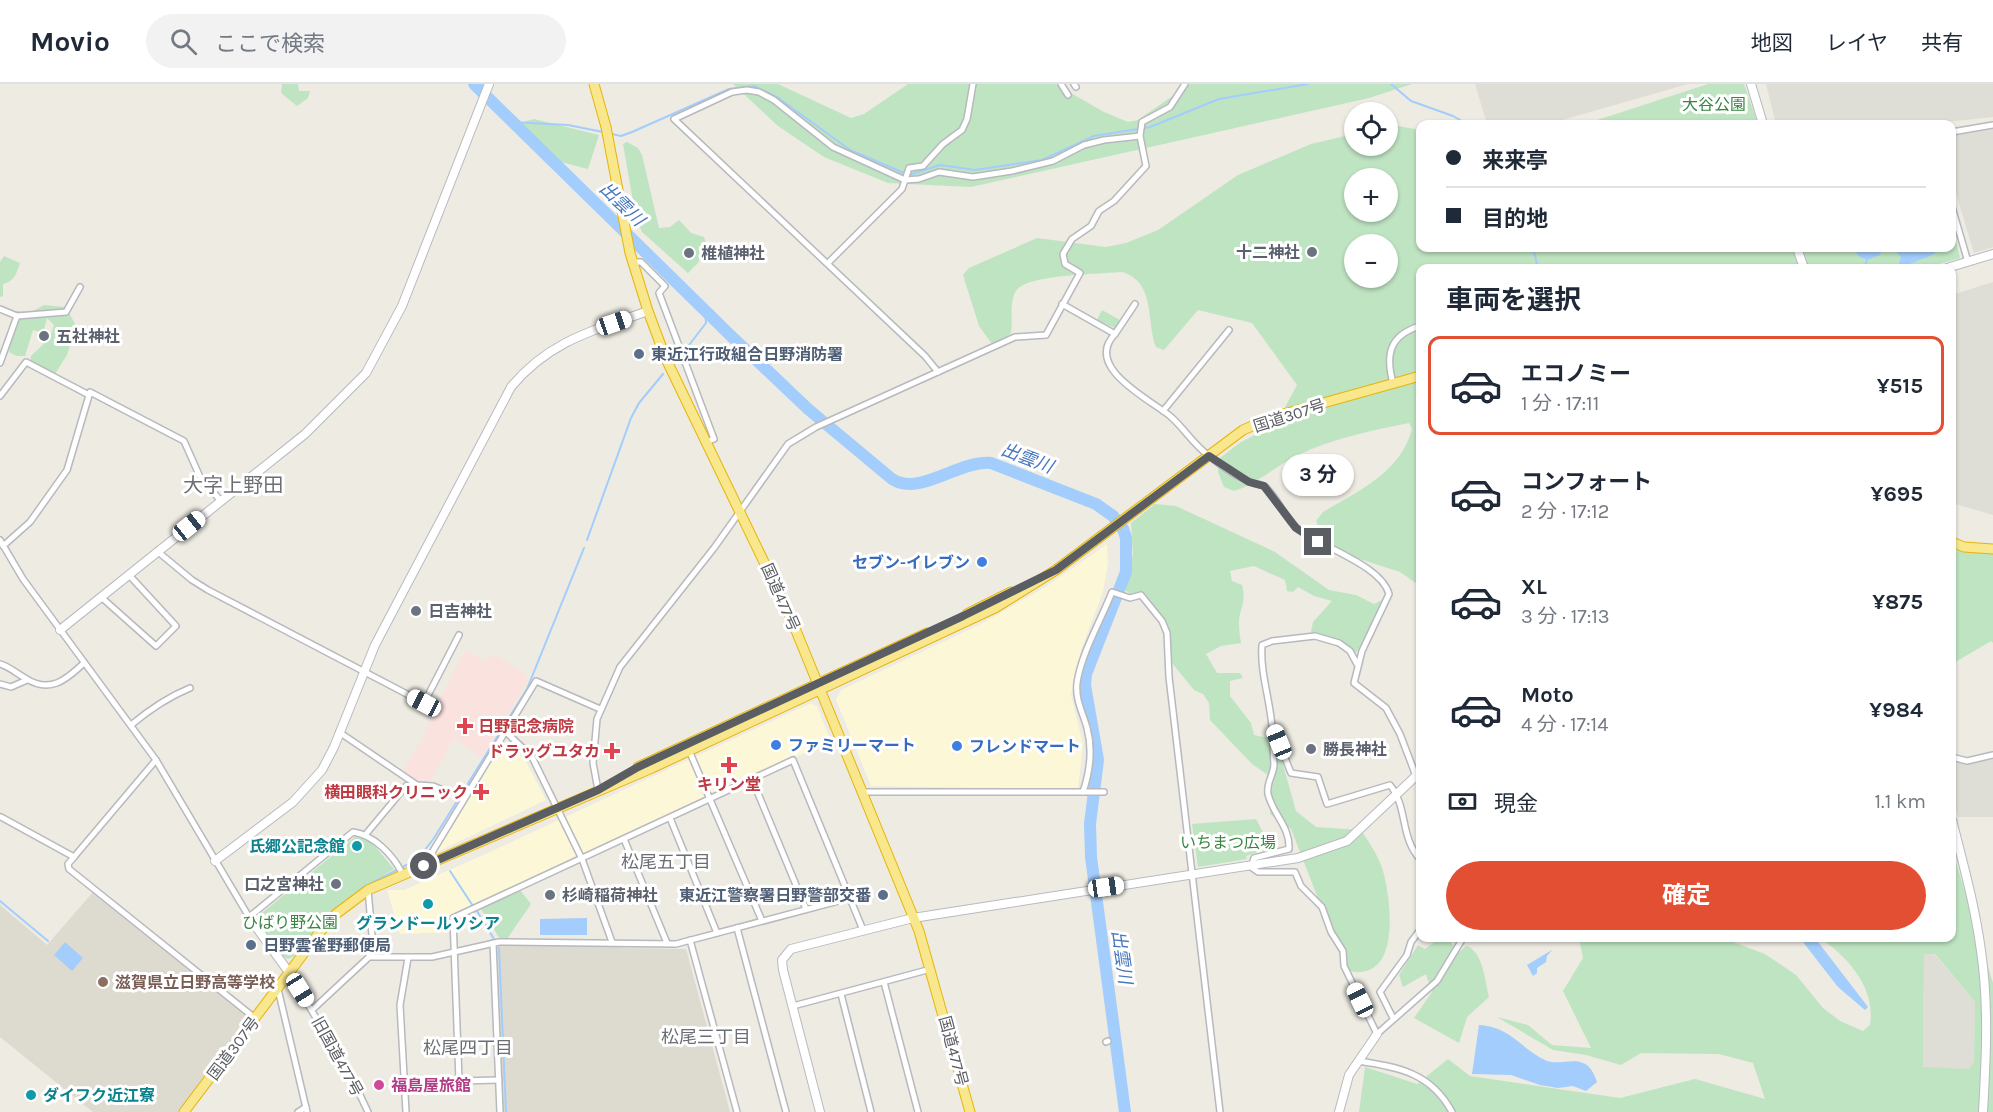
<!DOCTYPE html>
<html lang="ja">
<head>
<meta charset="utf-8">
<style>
	:root { --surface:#fff; --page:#f2f2f3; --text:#1f2937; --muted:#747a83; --line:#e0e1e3; --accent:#e34f32 }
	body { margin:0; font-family:Karla,"Noto Sans JP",sans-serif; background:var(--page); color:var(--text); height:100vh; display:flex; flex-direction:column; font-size:22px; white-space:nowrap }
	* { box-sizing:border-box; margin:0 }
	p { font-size:20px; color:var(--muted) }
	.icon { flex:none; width:33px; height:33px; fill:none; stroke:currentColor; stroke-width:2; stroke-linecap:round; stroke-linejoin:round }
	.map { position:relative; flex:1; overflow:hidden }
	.side { position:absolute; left:1416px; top:180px; width:540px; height:678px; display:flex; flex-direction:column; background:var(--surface); border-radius:12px; box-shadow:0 2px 4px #0004 }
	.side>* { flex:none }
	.banner { position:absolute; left:1416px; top:36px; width:540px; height:132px; border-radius:12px; box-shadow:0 2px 4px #0004; display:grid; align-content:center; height:132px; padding:0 30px; background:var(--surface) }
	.tools { position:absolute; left:1344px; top:18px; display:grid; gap:12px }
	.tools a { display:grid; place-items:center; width:54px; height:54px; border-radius:50%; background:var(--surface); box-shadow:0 2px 4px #0004; font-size:30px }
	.end { position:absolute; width:27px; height:27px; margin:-14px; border:8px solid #5a5d62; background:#fff; box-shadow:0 0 0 3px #fff }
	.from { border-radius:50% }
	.bubble { position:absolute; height:42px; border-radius:21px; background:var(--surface); box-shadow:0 2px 4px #0004; font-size:20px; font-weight:700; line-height:42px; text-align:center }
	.car { position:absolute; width:18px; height:36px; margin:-18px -9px; border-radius:8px; box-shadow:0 0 4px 2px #0007; background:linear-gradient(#fff 24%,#345 0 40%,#fff 0 76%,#345 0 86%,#fff 0) }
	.banner b { display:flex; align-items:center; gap:21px; height:57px; font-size:22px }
	.banner b+b { border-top:2px solid var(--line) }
	.banner i { width:15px; height:15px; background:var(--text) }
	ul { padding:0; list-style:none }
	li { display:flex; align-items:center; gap:18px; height:99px; margin:0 12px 9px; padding:0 18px; border:3px solid transparent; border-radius:12px }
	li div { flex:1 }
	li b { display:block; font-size:22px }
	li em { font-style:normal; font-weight:700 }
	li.current { border-color:var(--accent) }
	li>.icon { width:54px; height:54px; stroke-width:1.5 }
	h2 { padding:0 30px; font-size:27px; line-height:72px }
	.pay { display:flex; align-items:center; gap:15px; height:66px; padding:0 30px; font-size:22px }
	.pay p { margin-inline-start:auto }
	.primary-button { display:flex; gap:12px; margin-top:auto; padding:12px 30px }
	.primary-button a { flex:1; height:69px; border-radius:36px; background:var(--accent); color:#fff; font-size:24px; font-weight:700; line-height:69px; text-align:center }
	header { display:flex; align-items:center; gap:36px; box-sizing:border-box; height:84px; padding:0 30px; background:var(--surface); border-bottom:2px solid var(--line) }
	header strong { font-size:28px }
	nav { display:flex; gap:33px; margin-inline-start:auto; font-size:21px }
	.search { width:420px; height:54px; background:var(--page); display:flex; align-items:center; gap:15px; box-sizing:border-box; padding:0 21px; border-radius:33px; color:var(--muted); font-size:22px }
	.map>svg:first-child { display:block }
</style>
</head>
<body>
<header>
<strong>Movio</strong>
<div class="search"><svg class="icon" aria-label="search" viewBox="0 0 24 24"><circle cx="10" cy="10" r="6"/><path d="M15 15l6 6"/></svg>ここで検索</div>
<nav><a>地図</a><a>レイヤ</a><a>共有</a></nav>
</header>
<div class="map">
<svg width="1993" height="1028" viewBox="0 0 1993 1028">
	<rect width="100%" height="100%" fill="#edebe2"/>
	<!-- commercial -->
	<g fill="#fcf7d7">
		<path d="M1107 460 1108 479 1103 508 1082 563 1071 611 1083 660 1078 705 871 702 836 616 841 606 979 541 1047 502Z"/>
		<path d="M811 619 817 622 831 657 451 832V848L400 850 387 806H404L492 767Z"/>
		<path d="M502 657 523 672 546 716 435 769Z"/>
	</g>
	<!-- industrial -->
	<g fill="#deddd6">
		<path d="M1475 0H1688L1548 40H1487Z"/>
		<path d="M1766 0H1993V33L1927 40H1776Z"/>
		<path d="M1993 45V163L1974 169 1952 96V52Z"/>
		<path d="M1993 198V431L1952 419V211Z"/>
		<path d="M1993 669V733H1958L1952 714V671L1967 677Z"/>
		<path d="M1924 870H1934L1975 918 1974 977 1969 985 1923 984Z"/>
	</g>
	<!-- education -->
	<g fill="#dddad0">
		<path d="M94 807 251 934 178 1028H93L0 953V821L47 861Z"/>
		<path d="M500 861H624L622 864 686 865 730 1028H503L496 864Z"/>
	</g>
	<!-- medical -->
	<path fill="#fae3de" d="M465 566 484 577 496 571 524 589 528 597 482 674 454 654 429 699 420 698 403 686 423 654 432 630Z"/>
	<!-- green -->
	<g fill="#bfe4c2" fill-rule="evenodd">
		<path d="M282 0H298L299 7H310L308 14 297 22 281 9Z"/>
		<path d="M733 0H778L851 34 864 30 908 0H1055L1104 28 1128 38 1138 36 1190 0H1412L1369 14 971 103 888 99 824 73 778 42Z"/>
		<path d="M1708 0H1744L1758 40H1585Z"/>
		<path d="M534 35 599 51 588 85 561 78 520 39Z"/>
		<path d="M1398 42 1420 46V164H1952V138L1960 174 1925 184H1420V502L1400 488 1329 465 1316 437 1323 428C1360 406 1400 389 1412 345L1409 339C1373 346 1331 355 1298 371 1276 382 1257 400 1234 407L1224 403 1218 388 1220 374 1241 358 1277 340 1284 331 1285 323 1297 301 1252 239 1198 226 1164 266 1156 263C1146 237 1156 198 1122 188 1102 190 1026 190 1016 207 1009 217 1013 237 1011 249L997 260H992L979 242 963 191 969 184 1037 154 1106 163 1126 159 1158 146 1238 91 1311 60 1354 50V62H1388V43ZM1354 94H1388V128H1354ZM1354 160H1388V194H1354Z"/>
		<path d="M627 58 638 64 642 71 659 144 670 143 679 136 691 149 704 153 706 159 698 179 688 189 642 148 636 134 623 60Z"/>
		<path d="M4 172 20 179C16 190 15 197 3 200V212L0 213V178Z"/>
		<path d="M44 221 66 223 76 242 67 271 53 293 30 278 31 272 50 254 54 241 47 234 43 249 33 246 25 272H17L9 268 16 227 31 228Z"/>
		<path d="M1102 226 1120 236 1115 244 1097 236Z"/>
		<path d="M1155 420 1176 422 1275 468 1329 506 1356 511 1374 520 1382 516 1381 524 1356 569 1340 559 1311 548 1313 538 1332 517 1314 512 1298 503 1293 508 1287 507 1285 496 1254 482 1230 487 1232 497 1242 501C1247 519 1239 524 1239 539 1239 546 1240 553 1241 559L1221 562 1206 570 1217 589H1240L1243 594 1230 597V612L1251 639 1254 651 1276 656 1296 727 1316 743 1361 746C1369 758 1379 773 1383 787 1392 819 1401 902 1346 886L1291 745 1270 730 1272 694 1252 680 1210 636 1209 619 1203 610 1194 606 1172 579 1170 547 1145 509 1130 510 1125 506 1133 470 1131 439Z"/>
		<path d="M1952 466 1993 469V559L1991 557 1952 580Z"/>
		<path d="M1256 735 1271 764 1246 772 1247 775 1198 783 1192 740Z"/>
		<path d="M356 752 369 755 394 785C352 810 325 837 293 873L288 875 280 871 257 833Z"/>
		<path d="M1954 772 1993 899V1028H1359L1365 983 1417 1000 1448 975 1470 992 1620 1014 1695 995 1765 1015 1753 979 1719 970 1641 969 1621 981 1586 971 1553 966 1497 933 1528 941 1552 961 1591 964 1563 907 1583 874 1579 854H1722L1765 870 1796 891 1823 924 1840 937 1863 947 1870 941C1876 904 1848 873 1820 854H1952V773ZM1924 870H1935L1975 918 1974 977 1969 985 1923 983Z"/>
		<path d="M520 806 531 820 507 855H500L481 825Z"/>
		<path d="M1440 854H1449L1457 870 1466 862C1483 866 1485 898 1489 913L1467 933 1459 959 1414 934 1432 908 1426 890 1403 903 1399 891 1418 861 1425 865Z"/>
	</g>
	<!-- water -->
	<g fill="#a3cdfc">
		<path d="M1852 164H1883L1880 171 1867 176 1860 173Z"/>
		<path d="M1893 164H1939C1931 177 1914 174 1905 184H1898L1901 173Z"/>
		<path d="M587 834V851H540V835Z"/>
		<path d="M1790 854H1815L1868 923 1865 926 1838 903 1803 858Z"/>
		<path d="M65 858 83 874 72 887 54 871Z"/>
		<path d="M1552 866 1547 872 1546 878 1537 884V889L1533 892 1527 881Z"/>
		<path d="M1479 941C1511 943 1520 964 1545 976 1557 982 1571 974 1583 979 1591 982 1594 990 1597 998L1586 1007 1573 1002 1558 1004 1540 1001 1511 991 1472 990Z"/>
	</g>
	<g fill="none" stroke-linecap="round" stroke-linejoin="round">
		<!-- stream -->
		<g stroke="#a3cdfc" stroke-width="2">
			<path d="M1391 0 1411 17 1453 32 1467 40"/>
			<path d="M512 38 568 41 603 48"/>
			<path d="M612 50 621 52 632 48 729 5 754 2 777 13 850 66 909 91 940 81 975 86 1042 76 1094 52 1150 43 1219 15 1308 0"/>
			<path d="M1533 164 1538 184"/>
			<path d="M1864 184 1868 174"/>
			<path d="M686 265 706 239 705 227"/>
			<path d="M675 277 679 272"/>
			<path d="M587 456 631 334 639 319 663 290"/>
			<path d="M450 787 473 822"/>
			<path d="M366 802 418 775 434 754 527 605 584 464"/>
			<path d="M0 817 48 857"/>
			<path d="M477 827 494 855"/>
			<path d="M499 864 506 1028"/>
		</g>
		<!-- river -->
		<path stroke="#a3cdfc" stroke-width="12" d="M474 0 729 250 808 325 892 395C920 413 958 376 991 379L1096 420 1113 432 1123 445 1126 454V488L1086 590 1085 601 1098 676 1090 740 1091 773 1125 1028"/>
		<!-- street casing -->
		<g stroke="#b7b9be" stroke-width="8">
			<g id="street">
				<path d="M1061 0 1068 11"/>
				<path d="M1074 0 1076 3"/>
				<path d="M1952 48 1993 41"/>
				<path d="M1952 123 1968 178"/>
				<path d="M633 178H641L665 202 659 209 714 355 706 358"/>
				<path d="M828 179 902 105 909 84 923 82 943 60 962 46 967 35 973 0"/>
				<path d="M1062 220 1115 250C1083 283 1149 315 1170 332 1184 344 1193 360 1208 371 1220 381 1236 393 1251 398 1254 400 1260 400 1264 402 1278 412 1284 435 1298 445 1321 463 1381 481 1389 510L1362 567 1354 599 1386 624 1400 650 1416 692 1420 691"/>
				<path d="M0 225 17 232 66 228 80 203"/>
				<path d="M1115 250 1135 220"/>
				<path d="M0 279 17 232"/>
				<path d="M938 288 925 272 674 35 732 8 747 6 759 8 774 16 833 63 905 96 919 95 939 88 973 93 1012 87 1053 77 1084 61 1104 56 1140 52"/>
				<path d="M1393 299C1385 270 1390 251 1420 242"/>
				<path d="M0 312 26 278 89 311"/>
				<path d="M1163 327 1229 246"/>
				<path d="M0 456 23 495 156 676 249 833 353 748C374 751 393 771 402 789"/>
				<path d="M3 462 30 438 67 386 90 308 184 357 200 393 220 416"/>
				<path d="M157 467 192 496 208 506 424 619 459 551"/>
				<path d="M101 513 156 562 176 542 129 491"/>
				<path d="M0 580C10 583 16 589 25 594 50 610 66 596 84 579"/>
				<path d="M1357 580 1350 567 1339 559 1315 552 1272 557 1262 561C1260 589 1270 615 1272 643 1273 655 1273 668 1274 680 1274 691 1266 698 1268 710 1273 731 1290 742 1289 765L1254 774 1251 783 1258 788H1295L1301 802 1322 823 1331 848 1343 867 1344 882 1377 950 1437 897 1463 854"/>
				<path d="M0 600 11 603 27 596"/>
				<path d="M131 641C149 626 168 613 190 604"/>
				<path d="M1274 646 1291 689 1318 693 1327 720 1390 701C1408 723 1400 754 1420 775"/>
				<path d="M339 648 417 701 433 702 443 706"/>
				<path d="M506 648 532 673 582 775 612 858"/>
				<path d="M688 664 762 837"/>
				<path d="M1952 673 1967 677 1993 671"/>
				<path d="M752 695 806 825"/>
				<path d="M598 706 593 679 597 635 620 583 714 464 788 360 816 343 1015 253 1046 251 1080 189 1065 180 1063 170 1072 155 1091 142 1099 127 1114 117 1146 82 1140 52 1142 38 1170 23 1185 0"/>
				<path d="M863 708H1104"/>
				<path d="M1083 708C1090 687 1093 666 1087 644 1083 629 1075 616 1077 599 1081 570 1101 536 1112 508L1130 514 1141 511 1162 537 1167 549 1169 593 1220 1028"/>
				<path d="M1 733 74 773 68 780 69 785 256 935"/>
				<path d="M670 734 717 849"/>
				<path d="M366 750 406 702 414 704 417 701"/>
				<path d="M624 755 667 859"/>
				<path d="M74 773 156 676"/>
				<path d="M425 780 536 597 600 625"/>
				<path d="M737 844 786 1028"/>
				<path d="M690 856 737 1028"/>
				<path d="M493 859 500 1028"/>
				<path d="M369 873H432L499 858 676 860 850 814"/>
				<path d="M289 889 351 992 368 1028"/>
				<path d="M884 898 918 1028"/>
				<path d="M278 905 307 1028"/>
				<path d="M841 910 871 1028"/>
				<path d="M793 922 931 885"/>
				<path d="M312 926 369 873 372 851 368 806"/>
				<path d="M1393 934 1380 908 1407 871 1411 858 1420 846"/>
				<path d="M1106 958 1108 957"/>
				<path d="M1358 977C1399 983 1431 989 1452 1028"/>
				<path d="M499 996 459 997 453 834 793 676 863 846"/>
				<path d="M298 1028 306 1023"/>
				<path d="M406 1028 400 921 408 874"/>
			</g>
		</g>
		<!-- secondary casing -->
		<g stroke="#b8bac0" stroke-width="10">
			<g id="secondary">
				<path d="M1751 0 1763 40"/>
				<path d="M1797 164 1804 184"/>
				<path d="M1947 184 1993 170"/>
				<path d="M60 546 305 350 366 289 402 222 489 0"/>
				<path d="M1952 736C1963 779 1975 822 1981 867 1989 920 1986 975 1983 1028"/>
				<path d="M215 777 293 718 322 686 334 663 375 561 511 303C549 257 594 246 648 227"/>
				<path d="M249 833 288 887"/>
				<path d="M820 1028 783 886 782 876 791 865 913 834 1298 774 1347 757 1416 692"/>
				<path d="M1339 1028 1349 991 1377 950"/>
			</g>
		</g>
		<!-- highway casing -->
		<g stroke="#e7b408" stroke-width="11">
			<g id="highway">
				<path d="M594 0 606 43 630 169 648 227 666 275 790 532 919 847 970 1028"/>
				<path d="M1952 458 1964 463 1993 465"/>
				<path d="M967 530 1011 508"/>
				<path d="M638 683 927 549"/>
				<path d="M184 1028 319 849 336 830 368 806 652 684 995 524 1056 486 1243 346 1273 333 1420 292"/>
			</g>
		</g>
		<!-- street -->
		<use href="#street" stroke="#fff" stroke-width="5"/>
		<!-- secondary -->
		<use href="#secondary" stroke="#fff" stroke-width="8"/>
		<!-- highway -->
		<use href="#highway" stroke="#f9e78d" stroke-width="9"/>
	</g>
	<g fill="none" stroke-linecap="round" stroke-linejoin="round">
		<!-- route -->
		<path stroke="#5a5d62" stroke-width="8" d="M424 782 598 706 638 683 963 532 1056 486 1209 372 1249 398 1264 402 1296 444 1318 458"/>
	</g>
	<!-- markers -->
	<g fill="#6b7280" stroke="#fff" stroke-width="2">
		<circle cx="1312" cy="168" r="6"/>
		<circle cx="689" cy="169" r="6"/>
		<circle cx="44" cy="252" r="6"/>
		<circle cx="416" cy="527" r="6"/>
		<circle cx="1311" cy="665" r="6"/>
		<circle cx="336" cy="800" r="6"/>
		<circle cx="550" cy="811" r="6"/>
	</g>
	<g fill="#5c6f8a" stroke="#fff" stroke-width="2">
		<circle cx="639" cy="270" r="6"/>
		<circle cx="883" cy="811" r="6"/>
		<circle cx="251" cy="861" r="6"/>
	</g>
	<g fill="#3f7fe0" stroke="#fff" stroke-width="2">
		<circle cx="982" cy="478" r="6"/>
		<circle cx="776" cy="661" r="6"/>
		<circle cx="957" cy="662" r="6"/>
	</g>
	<g fill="#e0444e" stroke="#fff" stroke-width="2">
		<path d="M462 633h6v6h6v6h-6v6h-6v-6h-6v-6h6z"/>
		<path d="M609 658h6v6h6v6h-6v6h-6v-6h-6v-6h6z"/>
		<path d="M726 672h6v6h6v6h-6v6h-6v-6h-6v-6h6z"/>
		<path d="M478 699h6v6h6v6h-6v6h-6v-6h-6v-6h6z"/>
	</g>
	<g fill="#0f9aa8" stroke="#fff" stroke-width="2">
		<circle cx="357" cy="762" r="6"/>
		<circle cx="428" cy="820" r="6"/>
		<circle cx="31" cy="1011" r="6"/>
	</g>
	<circle fill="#8d6e63" stroke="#fff" stroke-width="2" cx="103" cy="898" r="6"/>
	<circle fill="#d1479c" stroke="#fff" stroke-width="2" cx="379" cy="1001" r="6"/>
	<g text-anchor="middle" stroke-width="6" stroke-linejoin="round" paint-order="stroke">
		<!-- park labels -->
		<g font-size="16" fill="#388442" stroke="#fff">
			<text x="1714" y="26">大谷公園</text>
			<text x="1228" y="764">いちまつ広場</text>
			<text x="290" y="844">ひばり野公園</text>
		</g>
		<!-- worship labels -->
		<g font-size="16" font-weight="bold" fill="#5b616d" stroke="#fff" text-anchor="start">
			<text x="1300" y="174" text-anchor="end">十二神社</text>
			<text x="701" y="175">椎植神社</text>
			<text x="56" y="258">五社神社</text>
			<text x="428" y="533">日吉神社</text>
			<text x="1323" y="671">勝長神社</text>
			<text x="324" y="806" text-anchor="end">口之宮神社</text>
			<text x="562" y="817">杉崎稲荷神社</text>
		</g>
		<!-- service labels -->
		<g font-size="16" font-weight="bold" fill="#4e5e75" stroke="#fff" text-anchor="start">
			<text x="651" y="276">東近江行政組合日野消防署</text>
			<text x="871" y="817" text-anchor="end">東近江警察署日野警部交番</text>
			<text x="263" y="867">日野雲雀野郵便局</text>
		</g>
		<!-- street labels -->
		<g font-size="16" fill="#5a5d62" stroke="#fff">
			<text transform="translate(1289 331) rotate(-18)" y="6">国道307号</text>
			<text transform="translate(781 513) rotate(66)" y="6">国道477号</text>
			<text transform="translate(233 964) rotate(-53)" y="6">国道307号</text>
			<text transform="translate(954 967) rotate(75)" y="6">国道477号</text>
			<text transform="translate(338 972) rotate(61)" y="6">旧国道477号</text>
		</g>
		<!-- shop labels -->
		<g font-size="16" font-weight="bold" fill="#366cbe" stroke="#fff" text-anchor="start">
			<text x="970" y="484" text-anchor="end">セブン-イレブン</text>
			<text x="788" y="667">ファミリーマート</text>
			<text x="969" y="668">フレンドマート</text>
		</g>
		<!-- health labels -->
		<g font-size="16" font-weight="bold" fill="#be3a42" stroke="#fff" text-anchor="end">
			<text x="478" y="648" text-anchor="start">日野記念病院</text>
			<text x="600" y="673">ドラッグユタカ</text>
			<text x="729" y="706" text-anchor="middle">キリン堂</text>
			<text x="468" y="714">横田眼科クリニック</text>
		</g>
		<!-- culture labels -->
		<g font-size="16" font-weight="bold" fill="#0d838f" stroke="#fff" text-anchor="end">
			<text x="345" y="768">氏郷公記念館</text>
			<text x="428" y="845" text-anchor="middle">グランドールソシア</text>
			<text x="43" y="1017" text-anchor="start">ダイフク近江寮</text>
		</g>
		<!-- education labels -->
		<g font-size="16" font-weight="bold" fill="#785e54" stroke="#fff" text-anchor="start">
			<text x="115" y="904">滋賀県立日野高等学校</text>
		</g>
		<!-- hotel labels -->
		<g font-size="16" font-weight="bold" fill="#b23c85" stroke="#fff" text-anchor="start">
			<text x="391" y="1007">福島屋旅館</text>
		</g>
		<!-- water labels -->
		<g font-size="18" font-style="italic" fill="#4676be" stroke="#fff">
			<text transform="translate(622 120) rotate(44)" y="6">出雲川</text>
			<text transform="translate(1027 374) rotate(21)" y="6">出雲川</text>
			<text transform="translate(1122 873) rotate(82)" y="6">出雲川</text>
		</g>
		<!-- neighbourhood labels -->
		<g font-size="18" fill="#6b6f74" stroke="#fff">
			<text x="666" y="784">松尾五丁目</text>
			<text x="706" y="959">松尾三丁目</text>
			<text x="468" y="970">松尾四丁目</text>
		</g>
		<!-- quarter labels -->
		<g font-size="20" fill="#6b6f74" stroke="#fff">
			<text x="233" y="408">大字上野田</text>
		</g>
	</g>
</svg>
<div class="tools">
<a><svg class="icon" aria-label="locate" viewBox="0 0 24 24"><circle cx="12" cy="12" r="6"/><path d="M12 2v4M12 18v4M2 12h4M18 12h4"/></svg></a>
<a>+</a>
<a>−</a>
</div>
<i class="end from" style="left:424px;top:782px"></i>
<i class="end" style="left:1318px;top:458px"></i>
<div class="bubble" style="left:1282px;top:370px;width:72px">3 分</div>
<i class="car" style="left:614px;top:239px;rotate:71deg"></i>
<i class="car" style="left:189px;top:442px;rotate:51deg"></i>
<i class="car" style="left:424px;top:619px;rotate:298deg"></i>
<i class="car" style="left:1279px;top:658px;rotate:338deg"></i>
<i class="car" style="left:1106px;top:803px;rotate:82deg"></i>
<i class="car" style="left:300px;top:906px;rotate:148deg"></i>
<i class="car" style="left:1360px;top:916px;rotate:334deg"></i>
<div class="banner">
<b><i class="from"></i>来来亭</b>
<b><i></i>目的地</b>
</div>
<section class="side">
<h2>車両を選択</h2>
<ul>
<li class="current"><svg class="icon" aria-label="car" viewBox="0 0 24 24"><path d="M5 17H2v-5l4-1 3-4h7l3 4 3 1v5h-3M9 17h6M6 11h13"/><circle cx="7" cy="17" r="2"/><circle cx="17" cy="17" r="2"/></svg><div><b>エコノミー</b><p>1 分 · 17:11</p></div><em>¥515</em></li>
<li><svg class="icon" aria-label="car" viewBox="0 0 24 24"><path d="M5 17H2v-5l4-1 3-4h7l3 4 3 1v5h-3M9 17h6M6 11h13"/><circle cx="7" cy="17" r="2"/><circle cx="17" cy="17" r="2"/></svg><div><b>コンフォート</b><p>2 分 · 17:12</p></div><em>¥695</em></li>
<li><svg class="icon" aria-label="car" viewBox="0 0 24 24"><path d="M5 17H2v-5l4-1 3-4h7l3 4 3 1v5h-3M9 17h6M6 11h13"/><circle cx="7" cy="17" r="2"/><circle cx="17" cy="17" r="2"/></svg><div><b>XL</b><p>3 分 · 17:13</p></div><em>¥875</em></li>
<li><svg class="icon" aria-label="car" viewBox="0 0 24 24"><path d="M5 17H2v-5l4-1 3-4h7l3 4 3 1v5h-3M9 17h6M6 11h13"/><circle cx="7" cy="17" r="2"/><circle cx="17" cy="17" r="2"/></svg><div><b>Moto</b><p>4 分 · 17:14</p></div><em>¥984</em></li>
</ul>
<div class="pay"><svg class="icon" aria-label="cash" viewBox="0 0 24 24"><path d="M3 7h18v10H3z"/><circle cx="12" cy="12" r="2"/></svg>現金<p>1.1 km</p></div>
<div class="primary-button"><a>確定</a></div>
</section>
</div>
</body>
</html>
